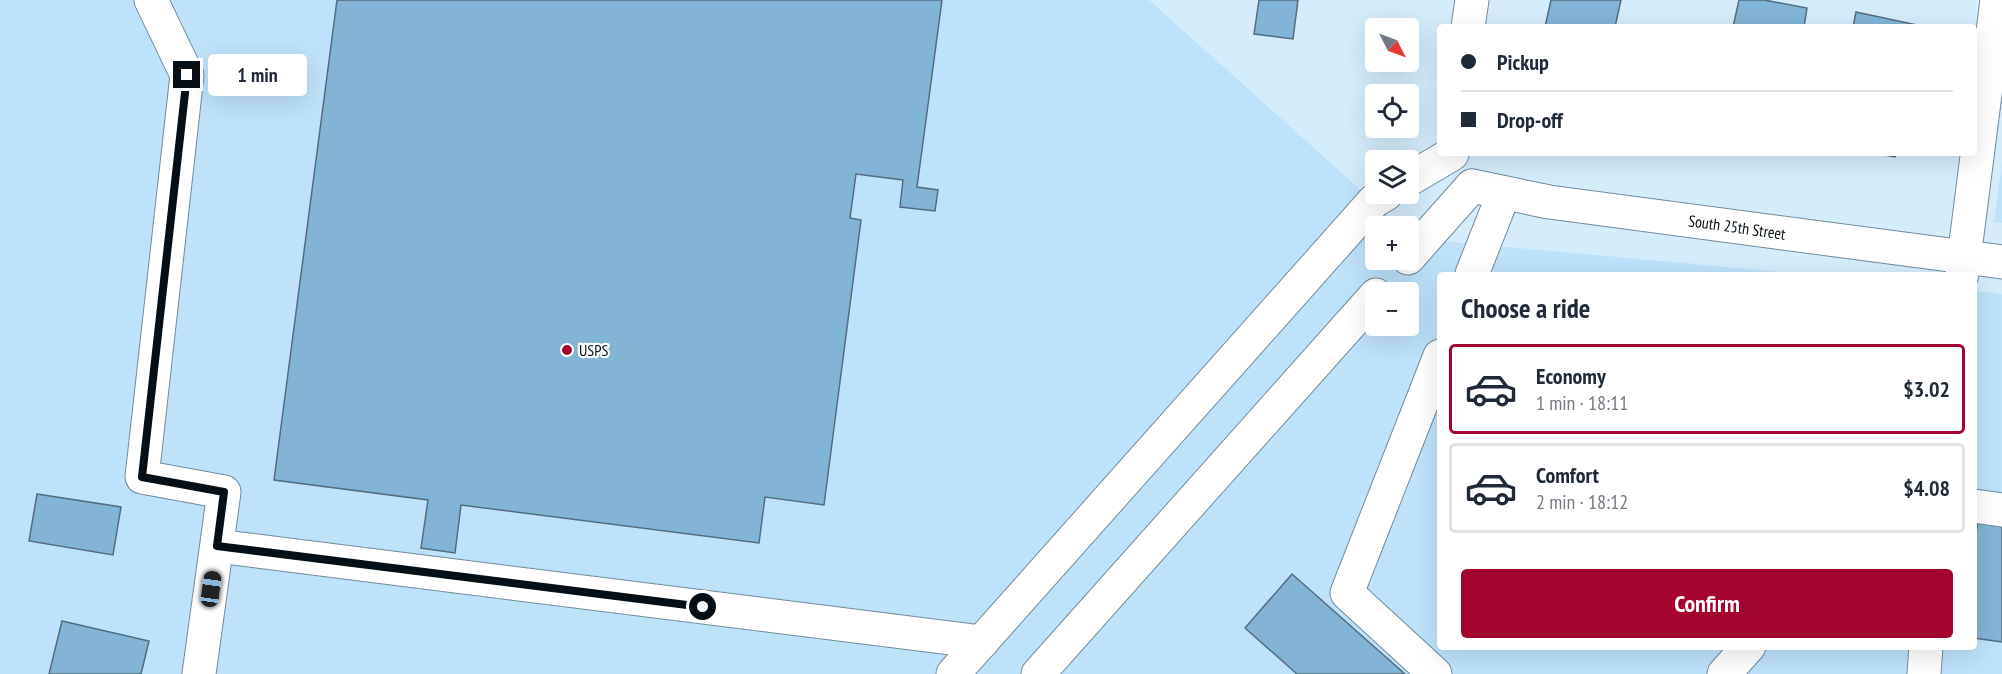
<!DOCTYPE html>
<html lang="en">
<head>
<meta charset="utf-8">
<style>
	:root { --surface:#fff; --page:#f2f2f3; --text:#1f2937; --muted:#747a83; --line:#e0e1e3; --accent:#a3052f }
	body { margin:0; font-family:"PT Sans Narrow",sans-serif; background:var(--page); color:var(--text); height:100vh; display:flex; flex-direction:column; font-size:22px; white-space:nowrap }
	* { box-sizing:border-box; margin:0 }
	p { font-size:20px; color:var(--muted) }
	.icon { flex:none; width:33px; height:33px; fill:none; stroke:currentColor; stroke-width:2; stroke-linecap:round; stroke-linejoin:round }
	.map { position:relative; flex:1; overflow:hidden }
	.panel { position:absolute; left:1437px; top:272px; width:540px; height:378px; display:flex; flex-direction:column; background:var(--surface); border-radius:6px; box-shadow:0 6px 24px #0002 }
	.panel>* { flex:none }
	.guide { position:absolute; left:1437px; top:24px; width:540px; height:132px; border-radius:6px; box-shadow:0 6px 24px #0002; display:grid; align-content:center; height:132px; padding:0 24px; background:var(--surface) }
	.needle { width:39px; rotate:132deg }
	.controls { position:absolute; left:1365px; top:18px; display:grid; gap:12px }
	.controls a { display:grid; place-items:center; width:54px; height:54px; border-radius:6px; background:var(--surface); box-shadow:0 6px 24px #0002; font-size:30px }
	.end { position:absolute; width:27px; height:27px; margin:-14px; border:8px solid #060f15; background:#fff; box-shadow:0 0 0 3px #fff }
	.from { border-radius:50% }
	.bubble { position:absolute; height:42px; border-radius:6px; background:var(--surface); box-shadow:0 6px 24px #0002; font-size:20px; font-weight:700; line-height:42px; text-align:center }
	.car { position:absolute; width:18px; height:36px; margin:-18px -9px; border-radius:8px; box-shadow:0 0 4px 2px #0007; background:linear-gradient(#222 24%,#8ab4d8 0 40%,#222 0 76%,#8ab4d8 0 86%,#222 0) }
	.guide b { display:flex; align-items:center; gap:21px; height:57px; font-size:22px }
	.guide b+b { border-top:2px solid var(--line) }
	.guide i { width:15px; height:15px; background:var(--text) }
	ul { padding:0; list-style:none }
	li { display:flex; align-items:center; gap:18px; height:90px; margin:0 12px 9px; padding:0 12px; border:3px solid var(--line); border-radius:6px }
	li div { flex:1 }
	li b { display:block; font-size:22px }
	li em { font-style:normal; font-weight:700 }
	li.active { border-color:var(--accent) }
	li>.icon { width:54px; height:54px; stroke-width:1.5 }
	h2 { padding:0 24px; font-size:27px; line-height:72px }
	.cta { display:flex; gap:12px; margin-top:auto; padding:12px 24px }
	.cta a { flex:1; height:69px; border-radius:6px; background:var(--accent); color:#fff; font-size:24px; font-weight:700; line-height:69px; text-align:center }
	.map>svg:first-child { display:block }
</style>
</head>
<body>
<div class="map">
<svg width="2002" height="674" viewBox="0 0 2002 674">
	<rect width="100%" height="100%" fill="#d5ecfb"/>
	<!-- built -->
	<g fill="#bee2fa" fill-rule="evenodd">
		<path d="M0 0H1149L1373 201 1399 226H1376V260H1408L1410 238 1802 274H1440V646H1974V291L2002 294V674H0ZM1376 292H1408V326H1376Z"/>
		<path d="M2002 163V223L1994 222Z"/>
	</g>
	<!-- building -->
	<g fill="#82b4d5" stroke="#546d7e" stroke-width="1.5">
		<path d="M337 0H942L917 187 938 190 935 211 900 207 903 180 856 174 850 218 861 220 824 505 765 497 759 543 461 505 455 553 421 548 428 500 274 480Z"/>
		<path d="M1259 0H1298L1293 39 1254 34Z"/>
		<path d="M1551 0H1621L1615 27H1545Z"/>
		<path d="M1739 0H1764L1807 8 1804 27H1733Z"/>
		<path d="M1856 12 1922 26V27H1853Z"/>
		<path d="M1874 153H1896L1895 157Z"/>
		<path d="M37 494 121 507 113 555 29 541Z"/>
		<path d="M1979 515 2002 519V642L1974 638V545Z"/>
		<path d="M1292 574 1405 674H1297L1245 628Z"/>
		<path d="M62 621 149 641 141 674H49Z"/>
	</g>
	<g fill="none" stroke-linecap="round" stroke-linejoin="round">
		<!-- minor casing -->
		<g stroke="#728c9d" stroke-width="35">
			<g id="minor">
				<path d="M151 0 187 75 142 477 224 492 199 674"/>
				<path d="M1468 27 1472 0"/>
				<path d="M1408 180 1452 154"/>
				<path d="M1472 186 1549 202 2002 262"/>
				<path d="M1408 258 1472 186"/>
				<path d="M1472 274 1504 193"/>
				<path d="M1962 274 1997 0"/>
				<path d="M1974 506 2002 510"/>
				<path d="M217 546 982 642"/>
				<path d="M953 674 1374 201 1386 194"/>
				<path d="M1038 674 1376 295"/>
				<path d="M1435 674 1347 593 1440 356"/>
				<path d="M1724 674 1749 646"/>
				<path d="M1924 674 1926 646"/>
			</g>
		</g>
		<!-- minor -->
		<use href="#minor" stroke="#fff" stroke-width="33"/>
	</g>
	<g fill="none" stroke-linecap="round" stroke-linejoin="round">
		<!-- route -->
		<path stroke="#060f15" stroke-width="8" d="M187 75 142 477 224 492 217 546 703 607"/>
	</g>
	<!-- markers -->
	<circle fill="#a3052f" stroke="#fff" stroke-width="2" cx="567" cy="350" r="6"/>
	<g text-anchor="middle" stroke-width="4.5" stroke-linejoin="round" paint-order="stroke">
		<!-- street labels -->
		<g font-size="16" fill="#060f15" stroke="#fff">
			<text transform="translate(1737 227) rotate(8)" y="6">South 25th Street</text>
		</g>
		<!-- poi labels -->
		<g font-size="16" fill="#060f15" stroke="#fff" text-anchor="start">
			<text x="579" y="356">USPS</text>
		</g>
	</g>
</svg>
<div class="controls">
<a><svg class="needle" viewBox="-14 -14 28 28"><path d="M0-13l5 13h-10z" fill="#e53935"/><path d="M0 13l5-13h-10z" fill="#747a83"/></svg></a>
<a><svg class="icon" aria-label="locate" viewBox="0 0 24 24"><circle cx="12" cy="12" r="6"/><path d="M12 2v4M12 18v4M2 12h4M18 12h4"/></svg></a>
<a><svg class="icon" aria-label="layers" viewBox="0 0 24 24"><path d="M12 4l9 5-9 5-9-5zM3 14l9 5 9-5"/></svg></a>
<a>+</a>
<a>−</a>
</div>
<i class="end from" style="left:703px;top:607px"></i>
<i class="end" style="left:187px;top:75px"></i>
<div class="bubble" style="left:208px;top:54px;width:99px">1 min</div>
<i class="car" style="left:211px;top:589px;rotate:8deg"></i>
<div class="guide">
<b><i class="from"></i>Pickup</b>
<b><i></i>Drop-off</b>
</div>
<section class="panel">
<h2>Choose a ride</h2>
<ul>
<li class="active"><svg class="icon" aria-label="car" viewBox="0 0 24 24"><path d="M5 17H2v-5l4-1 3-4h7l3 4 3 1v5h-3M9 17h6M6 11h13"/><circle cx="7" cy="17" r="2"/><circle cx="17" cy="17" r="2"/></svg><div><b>Economy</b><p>1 min · 18:11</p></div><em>$3.02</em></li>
<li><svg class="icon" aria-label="car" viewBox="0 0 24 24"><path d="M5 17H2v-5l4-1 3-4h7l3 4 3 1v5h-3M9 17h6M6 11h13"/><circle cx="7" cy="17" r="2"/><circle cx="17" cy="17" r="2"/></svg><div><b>Comfort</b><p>2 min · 18:12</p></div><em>$4.08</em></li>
</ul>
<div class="cta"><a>Confirm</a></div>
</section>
</div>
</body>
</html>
